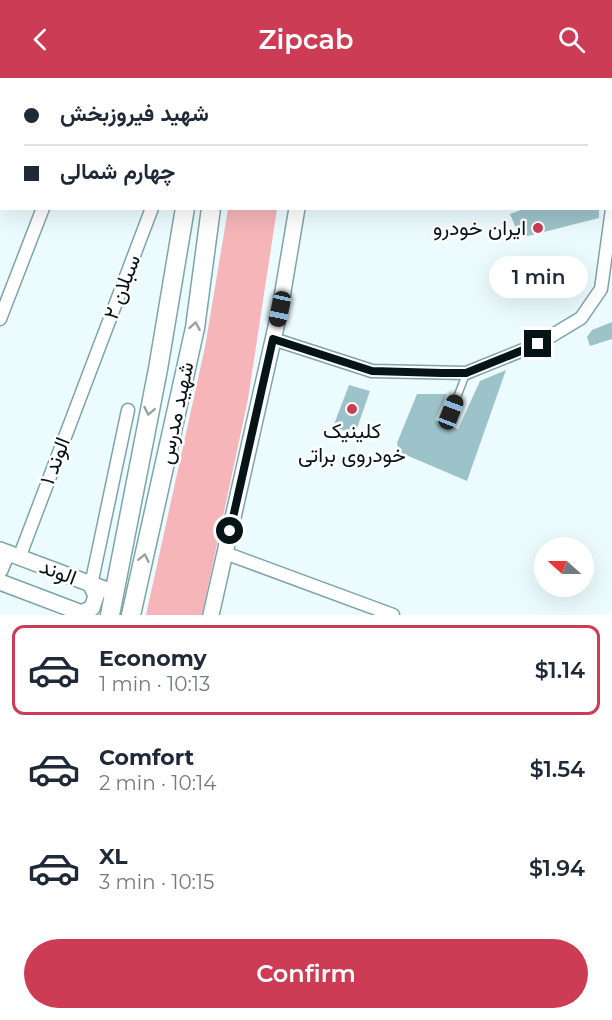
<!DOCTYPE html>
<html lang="en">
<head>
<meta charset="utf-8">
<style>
	:root { --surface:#fff; --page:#f2f2f3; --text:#1f2937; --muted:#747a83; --line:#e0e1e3; --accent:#cc3c54 }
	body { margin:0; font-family:Montserrat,Vazirmatn,sans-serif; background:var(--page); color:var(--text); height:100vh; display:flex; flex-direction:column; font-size:22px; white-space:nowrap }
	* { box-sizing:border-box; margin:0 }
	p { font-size:20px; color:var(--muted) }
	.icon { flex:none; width:33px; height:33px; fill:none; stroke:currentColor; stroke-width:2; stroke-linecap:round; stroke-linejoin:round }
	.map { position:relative; height:537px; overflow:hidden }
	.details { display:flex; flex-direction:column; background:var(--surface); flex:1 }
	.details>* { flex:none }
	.guide { position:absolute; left:0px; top:0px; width:612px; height:132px; box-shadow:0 6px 24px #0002; display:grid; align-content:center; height:132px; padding:0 24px; background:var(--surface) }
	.needle { width:39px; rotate:291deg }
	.fabs { position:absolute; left:534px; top:459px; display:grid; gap:12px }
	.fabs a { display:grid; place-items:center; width:60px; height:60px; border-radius:50%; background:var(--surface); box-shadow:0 6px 24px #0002; font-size:30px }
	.end { position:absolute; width:27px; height:27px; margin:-14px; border:8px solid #061416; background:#fff; box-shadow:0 0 0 3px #fff }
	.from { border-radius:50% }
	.bubble { position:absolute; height:42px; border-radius:21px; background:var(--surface); box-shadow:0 6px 24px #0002; font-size:20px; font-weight:600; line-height:42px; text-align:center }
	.car { position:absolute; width:18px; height:36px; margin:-18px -9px; border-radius:8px; box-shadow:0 0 4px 2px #0007; background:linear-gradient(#222 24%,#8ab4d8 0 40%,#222 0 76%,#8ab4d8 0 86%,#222 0) }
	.guide b { display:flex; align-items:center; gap:21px; height:57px; font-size:22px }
	.guide b+b { border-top:2px solid var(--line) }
	.guide i { width:15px; height:15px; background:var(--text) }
	ul { padding:10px 0 0; list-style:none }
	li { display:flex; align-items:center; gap:18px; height:90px; margin:0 12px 9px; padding:0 12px; border:3px solid transparent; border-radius:12px }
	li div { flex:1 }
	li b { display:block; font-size:22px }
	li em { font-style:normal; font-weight:600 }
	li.selected { border-color:var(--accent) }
	li>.icon { width:54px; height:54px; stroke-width:1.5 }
	.button { display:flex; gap:12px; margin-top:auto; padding:12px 24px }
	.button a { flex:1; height:69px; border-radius:36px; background:var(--accent); color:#fff; font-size:24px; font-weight:600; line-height:69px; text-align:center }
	header { display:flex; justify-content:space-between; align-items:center; height:78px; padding:0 24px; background:var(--accent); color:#fff; font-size:27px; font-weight:600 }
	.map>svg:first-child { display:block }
</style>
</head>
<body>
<header><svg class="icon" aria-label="back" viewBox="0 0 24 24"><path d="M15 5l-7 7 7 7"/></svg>Zipcab<svg class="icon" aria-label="search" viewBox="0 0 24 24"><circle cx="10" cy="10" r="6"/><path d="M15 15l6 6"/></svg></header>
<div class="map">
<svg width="612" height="537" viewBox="0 0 612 537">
	<rect width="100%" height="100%" fill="#ecfcfe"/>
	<!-- green -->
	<path fill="#f6b5b9" d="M228 131H277L248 321 202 537H146L205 269Z"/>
	<!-- building -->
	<g fill="#9cc3c9">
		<path d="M526 130H599V140L520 160 510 136Z"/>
		<path d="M612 244V261L590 268 587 259 592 252Z"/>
		<path d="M506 292 467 403 399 374 397 365 417 316H447L435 342 458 351 480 303Z"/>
		<path d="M349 307 370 313 355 356 333 349Z"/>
	</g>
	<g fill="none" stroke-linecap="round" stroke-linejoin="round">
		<!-- service casing -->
		<g stroke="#7ea4aa" stroke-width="9">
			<path id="service" d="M451 335 466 296"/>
		</g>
		<!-- minor casing -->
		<g stroke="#7ea4aa" stroke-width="15">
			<g id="minor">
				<path d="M33 2 34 0"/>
				<path d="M143 2V0"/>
				<path d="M460 2 465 0"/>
				<path d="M0 9 2 10"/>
				<path d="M0 241 43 130"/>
				<path d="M273 261 372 293 466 295 538 266 581 240 601 211 612 131"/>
				<path d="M225 475 393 537"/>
				<path d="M19 480 152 130"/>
				<path d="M91 507 128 332"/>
			</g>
		</g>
		<!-- tertiary casing -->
		<g stroke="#7ea4aa" stroke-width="18">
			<g id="tertiary">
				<path d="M317 2V0"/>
				<path d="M0 472 115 515"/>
				<path d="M0 492 7 475"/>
				<path d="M0 504 87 537"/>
				<path d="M81 535 92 530 96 518 91 507"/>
				<path d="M211 537 280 231 297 130"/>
			</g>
		</g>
		<!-- secondary casing -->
		<g stroke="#7ea4aa" stroke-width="21">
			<g id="secondary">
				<path d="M205 2V0"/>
				<path d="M229 2V0"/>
				<path d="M110 537 158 291 185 130"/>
				<path d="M131 537 195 250 211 130"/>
			</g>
		</g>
		<!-- service -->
		<use href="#service" stroke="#fff" stroke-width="6"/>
		<!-- minor -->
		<use href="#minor" stroke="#fff" stroke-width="12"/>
		<!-- tertiary -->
		<use href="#tertiary" stroke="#fff" stroke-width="15"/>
		<!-- secondary -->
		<use href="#secondary" stroke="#fff" stroke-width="18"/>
	</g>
	<!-- one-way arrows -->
	<defs><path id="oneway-chevron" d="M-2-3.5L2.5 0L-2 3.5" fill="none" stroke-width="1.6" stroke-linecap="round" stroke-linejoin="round" transform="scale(1.5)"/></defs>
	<g stroke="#9ba1a2">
		<use href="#oneway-chevron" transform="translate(195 248) rotate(-80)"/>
		<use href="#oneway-chevron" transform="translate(149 333) rotate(101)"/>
		<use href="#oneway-chevron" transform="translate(144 480) rotate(-78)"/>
	</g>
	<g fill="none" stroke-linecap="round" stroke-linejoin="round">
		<!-- route -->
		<path stroke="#061416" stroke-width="8" d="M230 453 273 261 372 293 442 295H466L538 266"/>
	</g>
	<!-- markers -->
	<g fill="#cc3c54" stroke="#fff" stroke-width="2">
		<circle cx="538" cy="150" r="6"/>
		<circle cx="352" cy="331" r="6"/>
	</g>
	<g text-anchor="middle" stroke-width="5" stroke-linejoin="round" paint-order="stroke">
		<!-- poi labels -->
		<g font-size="21" fill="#061416" stroke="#fff" text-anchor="end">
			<text x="526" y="157">ایران خودرو</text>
			<text x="352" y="360" text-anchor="middle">کلینیک<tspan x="352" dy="24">خودروی براتی</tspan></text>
		</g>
		<!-- street labels -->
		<g font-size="21" fill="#061416" stroke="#fff">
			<text transform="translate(122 209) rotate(-69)" y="7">سبلان ۲</text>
			<text transform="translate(176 335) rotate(-78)" y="7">شهید مدرس</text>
			<text transform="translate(55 383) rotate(-69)" y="7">الوند ۱</text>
			<text transform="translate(58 494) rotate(21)" y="7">الوند</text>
		</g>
	</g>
</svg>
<div class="fabs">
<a><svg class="needle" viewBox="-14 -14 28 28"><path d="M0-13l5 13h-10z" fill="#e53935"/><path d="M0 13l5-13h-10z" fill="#747a83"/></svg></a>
</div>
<i class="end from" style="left:230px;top:453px"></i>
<i class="end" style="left:538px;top:266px"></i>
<div class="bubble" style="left:489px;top:178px;width:99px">1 min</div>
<i class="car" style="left:280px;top:231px;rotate:192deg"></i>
<i class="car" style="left:451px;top:334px;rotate:21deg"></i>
<div class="guide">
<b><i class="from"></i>شهید فیروزبخش</b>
<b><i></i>چهارم شمالی</b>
</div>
</div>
<section class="details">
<ul>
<li class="selected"><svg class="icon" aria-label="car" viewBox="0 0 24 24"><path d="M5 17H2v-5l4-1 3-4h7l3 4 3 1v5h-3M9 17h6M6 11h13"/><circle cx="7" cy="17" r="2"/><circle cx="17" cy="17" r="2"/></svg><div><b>Economy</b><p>1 min · 10:13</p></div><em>$1.14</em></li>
<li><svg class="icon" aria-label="car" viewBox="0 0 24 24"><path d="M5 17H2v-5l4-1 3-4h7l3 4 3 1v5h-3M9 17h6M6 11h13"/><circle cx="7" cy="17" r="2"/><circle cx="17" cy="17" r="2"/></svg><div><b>Comfort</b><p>2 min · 10:14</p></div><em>$1.54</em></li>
<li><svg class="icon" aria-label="car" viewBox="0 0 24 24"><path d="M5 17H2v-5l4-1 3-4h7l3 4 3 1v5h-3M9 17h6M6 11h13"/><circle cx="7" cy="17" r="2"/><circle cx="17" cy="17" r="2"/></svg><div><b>XL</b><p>3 min · 10:15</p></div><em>$1.94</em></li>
</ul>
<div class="button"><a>Confirm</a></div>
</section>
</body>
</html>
